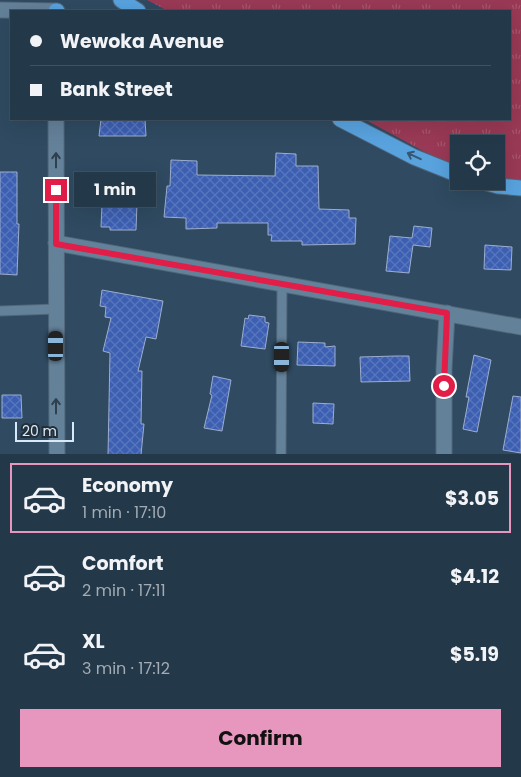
<!DOCTYPE html>
<html lang="en">
<head>
<meta charset="utf-8">
<style>
	:root { --surface:#233849; --page:#2b3f50; --text:#f1f3f6; --muted:#a3acb4; --line:#405261; --accent:#e797bd }
	body { margin:0; font-family:Poppins,sans-serif; background:var(--page); color:var(--text); height:100vh; display:flex; flex-direction:column; font-size:19px; white-space:nowrap }
	* { box-sizing:border-box; margin:0 }
	p { font-size:16px; color:var(--muted) }
	.icon { flex:none; width:28px; height:28px; fill:none; stroke:currentColor; stroke-width:2; stroke-linecap:round; stroke-linejoin:round }
	.map { position:relative; height:454px; overflow:hidden }
	.details { display:flex; flex-direction:column; background:var(--surface); flex:1 }
	.details>* { flex:none }
	.guide { position:absolute; left:10px; top:10px; width:501px; height:110px; border-radius:0px; box-shadow:0 5px 20px #0002,0 0 0 1px var(--line); display:grid; align-content:center; height:110px; padding:0 20px; background:var(--surface) }
	.tools { position:absolute; left:450px; top:135px; display:grid; gap:10px }
	.tools a { display:grid; place-items:center; width:55px; height:55px; border-radius:0px; background:var(--surface); box-shadow:0 5px 20px #0002,0 0 0 1px var(--line); font-size:25px }
	.scale { position:absolute; left:15px; bottom:12px; width:59px; box-sizing:border-box; padding-left:5px; border:2px solid #d9e9f7; border-top:0; font-size:14px; line-height:18px; white-space:nowrap; color:#d9e9f7; -webkit-text-stroke:4px #222f39; paint-order:stroke }
	.end { position:absolute; width:22px; height:22px; margin:-11px; border:6px solid #e11d48; background:#fff; box-shadow:0 0 0 2px #fff }
	.from { border-radius:50% }
	.bubble { position:absolute; height:35px; border-radius:0px; background:var(--surface); box-shadow:0 5px 20px #0002,0 0 0 1px var(--line); font-size:16px; font-weight:700; line-height:35px; text-align:center }
	.car { position:absolute; width:15px; height:30px; margin:-15px -8px; border-radius:6px; box-shadow:0 0 4px 1px #0007; background:linear-gradient(#222 24%,#8ab4d8 0 40%,#222 0 76%,#8ab4d8 0 86%,#222 0) }
	.guide b { display:flex; align-items:center; gap:18px; height:48px; font-size:19px }
	.guide b+b { border-top:1px solid var(--line) }
	.guide i { width:12px; height:12px; background:var(--text) }
	ul { padding:9px 0 0; list-style:none }
	li { display:flex; align-items:center; gap:15px; height:70px; margin:0 10px 8px; padding:0 10px; border:2px solid transparent; border-radius:0px }
	li div { flex:1 }
	li b { display:block; font-size:19px }
	li em { font-style:normal; font-weight:700 }
	li.on { border-color:var(--accent) }
	li>.icon { width:45px; height:45px; stroke-width:1.5 }
	.cta { display:flex; gap:10px; margin-top:auto; padding:10px 20px }
	.cta a { flex:1; height:58px; border-radius:0px; background:var(--accent); color:#111; font-size:20px; font-weight:700; line-height:58px; text-align:center }
	.map>svg:first-child { display:block }
</style>
</head>
<body>
<div class="map">
<svg width="521" height="455" viewBox="0 0 521 455">
	<defs>
		<pattern id="grass-tufts" width="24" height="20" patternUnits="userSpaceOnUse" patternTransform="scale(1.25)"><rect width="24" height="20" fill="#993955"/><path d="M3 7l-1-3M5 7V3M7 7l1-3M15 17l-1-3M17 17v-4M19 17l1-3" fill="none" stroke="#a7566e"/></pattern>
		<pattern id="building-cross-hatch" width="8" height="8" patternUnits="userSpaceOnUse" patternTransform="scale(1.25)"><rect width="8" height="8" fill="#3c5fb2"/><path d="M0 0l8 8M0 8l8-8" fill="none" stroke="#5876bd"/></pattern>
	</defs>
	<rect width="100%" height="100%" fill="#2f4a61"/>
	<!-- grass -->
	<path fill="url(#grass-tufts)" d="M147 0H521V181L496 178V144H459V168L423 151 364 119H510V11H168Z"/>
	<!-- building -->
	<g fill="url(#building-cross-hatch)" stroke="#9dadce">
		<path d="M101 119H145L146 136H99Z"/>
		<path d="M276 153 296 154V166H318L319 209 349 210V218H356L355 244 302 245V241H271L272 235H268V223H217V228L186 229V218L164 217 167 186H170L171 160 197 161V175L275 176Z"/>
		<path d="M0 172H17V224H19L17 275 0 274Z"/>
		<path d="M110 202 137 203 136 230H110V227H101L102 205H110Z"/>
		<path d="M414 226 432 228 430 247 413 245 409 273 386 271 390 236 412 238Z"/>
		<path d="M485 245 512 247 511 270 484 269Z"/>
		<path d="M102 290 163 301 156 339 146 337 138 371H142L141 424H144L141 455H108L110 353 103 351 111 318 105 317 106 307 100 306Z"/>
		<path d="M249 315 265 317V322L269 323 265 349 241 346 245 318 248 319Z"/>
		<path d="M298 342 325 343V347L335 346V366L297 365Z"/>
		<path d="M474 355 491 360 477 432 463 429 469 397H466Z"/>
		<path d="M396 356H409L410 381 361 382 360 357Z"/>
		<path d="M213 376 231 380 222 431 204 428 212 395 210 394Z"/>
		<path d="M2 395H21L22 418H2Z"/>
		<path d="M513 396 521 397V453L503 450Z"/>
		<path d="M313 403 334 404 333 424 313 423Z"/>
	</g>
	<g fill="none" stroke-linecap="round" stroke-linejoin="round">
		<!-- lane casing -->
		<g stroke="#50677a" stroke-width="11">
			<g id="lane">
				<path d="M0 311 56 309"/>
				<path d="M281 455 282 284"/>
			</g>
		</g>
		<!-- street casing -->
		<g stroke="#50677a" stroke-width="17">
			<path id="street" d="M444 455V369L447 313"/>
		</g>
		<!-- secondary casing -->
		<g stroke="#50677a" stroke-width="17">
			<g id="secondary">
				<path d="M0 10 56 11"/>
				<path d="M56 119 57 455"/>
				<path d="M56 243 521 327"/>
			</g>
		</g>
		<!-- highway casing -->
		<g stroke="#50677a" stroke-width="17">
			<g id="highway">
				<path d="M121 0 138 11"/>
				<path d="M56 11H57"/>
				<path d="M340 119 414 157 459 175"/>
				<path d="M480 181 498 186 521 188"/>
			</g>
		</g>
		<!-- lane -->
		<use href="#lane" stroke="#64819a" stroke-width="9"/>
		<!-- street -->
		<use href="#street" stroke="#64819a" stroke-width="15"/>
		<!-- secondary -->
		<use href="#secondary" stroke="#64819a" stroke-width="15"/>
		<!-- highway -->
		<use href="#highway" stroke="#58a2de" stroke-width="15"/>
	</g>
	<!-- one-way arrows -->
	<defs><path id="oneway-shaft" d="M-6 0H5M1.5-3L5.5 0L1.5 3" fill="none" stroke-width="1.6" stroke-linecap="round" stroke-linejoin="round" transform="scale(1.25)"/></defs>
	<use stroke="#355773" href="#oneway-shaft" transform="translate(414 156) rotate(-155)"/>
	<g stroke="#2f3f4c">
		<use href="#oneway-shaft" transform="translate(56 160) rotate(-90)"/>
		<use href="#oneway-shaft" transform="translate(56 406) rotate(-90)"/>
	</g>
	<g fill="none" stroke-linecap="round" stroke-linejoin="round">
		<!-- route -->
		<path stroke="#e11d48" stroke-width="6" d="M56 190V244L447 313 444 386"/>
	</g>
</svg>
<div class="tools">
<a><svg class="icon" aria-label="locate" viewBox="0 0 24 24"><circle cx="12" cy="12" r="6"/><path d="M12 2v4M12 18v4M2 12h4M18 12h4"/></svg></a>
</div>
<div class="scale">20 m</div>
<i class="end from" style="left:444px;top:386px"></i>
<i class="end" style="left:56px;top:190px"></i>
<div class="bubble" style="left:74px;top:172px;width:82px">1 min</div>
<i class="car" style="left:56px;top:346px;rotate:0deg"></i>
<i class="car" style="left:282px;top:357px;rotate:180deg"></i>
<div class="guide">
<b><i class="from"></i>Wewoka Avenue</b>
<b><i></i>Bank Street</b>
</div>
</div>
<section class="details">
<ul>
<li class="on"><svg class="icon" aria-label="car" viewBox="0 0 24 24"><path d="M5 17H2v-5l4-1 3-4h7l3 4 3 1v5h-3M9 17h6M6 11h13"/><circle cx="7" cy="17" r="2"/><circle cx="17" cy="17" r="2"/></svg><div><b>Economy</b><p>1 min · 17:10</p></div><em>$3.05</em></li>
<li><svg class="icon" aria-label="car" viewBox="0 0 24 24"><path d="M5 17H2v-5l4-1 3-4h7l3 4 3 1v5h-3M9 17h6M6 11h13"/><circle cx="7" cy="17" r="2"/><circle cx="17" cy="17" r="2"/></svg><div><b>Comfort</b><p>2 min · 17:11</p></div><em>$4.12</em></li>
<li><svg class="icon" aria-label="car" viewBox="0 0 24 24"><path d="M5 17H2v-5l4-1 3-4h7l3 4 3 1v5h-3M9 17h6M6 11h13"/><circle cx="7" cy="17" r="2"/><circle cx="17" cy="17" r="2"/></svg><div><b>XL</b><p>3 min · 17:12</p></div><em>$5.19</em></li>
</ul>
<div class="cta"><a>Confirm</a></div>
</section>
</body>
</html>
